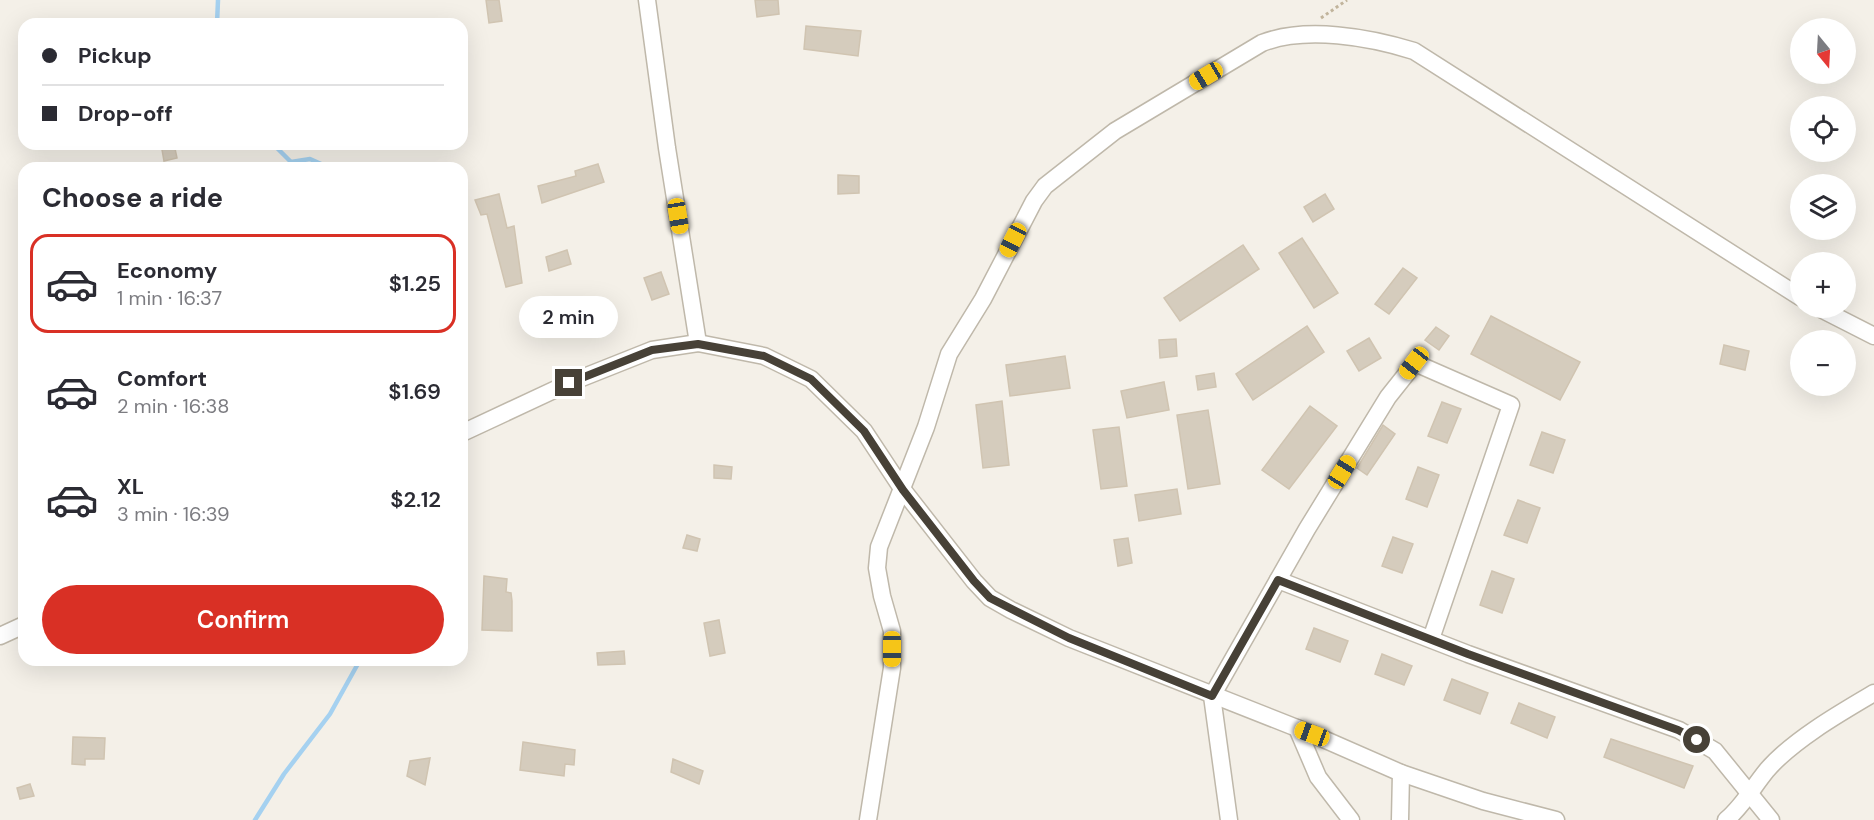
<!DOCTYPE html>
<html lang="en">
<head>
<meta charset="utf-8">
<style>
	:root { --surface:#fff; --page:#f2f2f3; --text:#2b2b33; --muted:#7c7c81; --line:#e1e1e2; --accent:#d93025 }
	body { margin:0; font-family:"DM Sans",sans-serif; background:var(--page); color:var(--text); height:100vh; display:flex; flex-direction:column; font-size:22px; white-space:nowrap }
	* { box-sizing:border-box; margin:0 }
	p { font-size:20px; color:var(--muted) }
	.icon { flex:none; width:33px; height:33px; fill:none; stroke:currentColor; stroke-width:2; stroke-linecap:round; stroke-linejoin:round }
	.map { position:relative; flex:1; overflow:hidden }
	.details { position:absolute; left:18px; top:162px; width:450px; height:504px; display:flex; flex-direction:column; background:var(--surface); border-radius:18px; box-shadow:0 6px 24px #0002 }
	.details>* { flex:none }
	.banner { position:absolute; left:18px; top:18px; width:450px; height:132px; border-radius:18px; box-shadow:0 6px 24px #0002; display:grid; align-content:center; height:132px; padding:0 24px; background:var(--surface) }
	.needle { width:39px; rotate:162deg }
	.fabs { position:absolute; left:1790px; top:18px; display:grid; gap:12px }
	.fabs a { display:grid; place-items:center; width:66px; height:66px; border-radius:50%; background:var(--surface); box-shadow:0 6px 24px #0002; font-size:30px }
	.end { position:absolute; width:27px; height:27px; margin:-14px; border:8px solid #474137; background:#fff; box-shadow:0 0 0 3px #fff }
	.from { border-radius:50% }
	.bubble { position:absolute; height:42px; border-radius:21px; background:var(--surface); box-shadow:0 6px 24px #0002; font-size:20px; font-weight:600; line-height:42px; text-align:center }
	.car { position:absolute; width:18px; height:36px; margin:-18px -9px; border-radius:8px; box-shadow:0 0 4px 2px #0007; background:linear-gradient(#f5c518 24%,#345 0 40%,#f5c518 0 76%,#345 0 86%,#f5c518 0) }
	.banner b { display:flex; align-items:center; gap:21px; height:57px; font-size:22px }
	.banner b+b { border-top:2px solid var(--line) }
	.banner i { width:15px; height:15px; background:var(--text) }
	ul { padding:0; list-style:none }
	li { display:flex; align-items:center; gap:18px; height:99px; margin:0 12px 9px; padding:0 12px; border:3px solid transparent; border-radius:18px }
	li div { flex:1 }
	li b { display:block; font-size:22px }
	li em { font-style:normal; font-weight:600 }
	li.current { border-color:var(--accent) }
	li>.icon { width:54px; height:54px; stroke-width:1.5 }
	h2 { padding:0 24px; font-size:27px; line-height:72px }
	.button { display:flex; gap:12px; margin-top:auto; padding:12px 24px }
	.button a { flex:1; height:69px; border-radius:36px; background:var(--accent); color:#fff; font-size:24px; font-weight:600; line-height:69px; text-align:center }
	.map>svg:first-child { display:block }
</style>
</head>
<body>
<div class="map">
<svg width="1874" height="820" viewBox="0 0 1874 820">
	<rect width="100%" height="100%" fill="#f4f0e8"/>
	<g fill="none" stroke-linecap="round" stroke-linejoin="round">
		<!-- stream -->
		<g stroke="#a5d1f0" stroke-width="4.5">
			<path d="M217 24 218 0"/>
			<path d="M273 144 291 162 310 159 330 168"/>
			<path d="M255 820 284 774 330 714 360 660"/>
		</g>
	</g>
	<!-- building -->
	<g fill="#d5ccbd" stroke="#d0c4b1" stroke-width="1.5">
		<path d="M486 0H499L502 21 489 23Z"/>
		<path d="M755 0H778L779 14 757 17Z"/>
		<path d="M806 26 861 31 858 56 804 49Z"/>
		<path d="M161 144H174L177 158 164 161Z"/>
		<path d="M598 164 604 182 542 203 538 186 576 176 575 171Z"/>
		<path d="M838 175 859 176V193L838 194Z"/>
		<path d="M499 194 507 228 514 226 522 283 506 287 487 214 481 215 475 200Z"/>
		<path d="M1325 194 1334 209 1313 222 1304 207Z"/>
		<path d="M1302 238 1338 293 1314 308 1279 253Z"/>
		<path d="M1243 245 1259 269 1180 321 1164 298Z"/>
		<path d="M567 250 571 264 549 271 546 257Z"/>
		<path d="M1403 268 1417 278 1389 314 1375 304Z"/>
		<path d="M661 272 669 294 652 300 644 278Z"/>
		<path d="M1491 316 1580 362 1560 400 1471 354Z"/>
		<path d="M1307 326 1324 352 1253 400 1236 374Z"/>
		<path d="M1436 327 1449 336 1439 350 1425 340Z"/>
		<path d="M1369 338 1381 358 1359 371 1347 351Z"/>
		<path d="M1176 339 1177 356 1160 358 1159 340Z"/>
		<path d="M1724 345 1749 351 1745 370 1720 364Z"/>
		<path d="M1065 356 1070 388 1010 396 1006 365Z"/>
		<path d="M1214 373 1216 387 1198 390 1196 376Z"/>
		<path d="M1164 382 1169 410 1127 418 1121 391Z"/>
		<path d="M1002 401 1009 465 983 468 976 405Z"/>
		<path d="M1442 402 1461 409 1447 443 1428 436Z"/>
		<path d="M1310 406 1337 426 1289 489 1262 470Z"/>
		<path d="M1208 410 1220 484 1188 489 1177 415Z"/>
		<path d="M1383 425 1395 434 1367 475 1357 468Z"/>
		<path d="M1119 427 1127 486 1101 489 1093 430Z"/>
		<path d="M1542 432 1565 440 1553 473 1530 465Z"/>
		<path d="M714 465 732 467 731 479 714 478Z"/>
		<path d="M1418 467 1439 475 1427 507 1406 499Z"/>
		<path d="M1177 489 1181 514 1139 521 1135 495Z"/>
		<path d="M1518 500 1540 508 1527 543 1504 535Z"/>
		<path d="M687 535 700 539 697 551 683 548Z"/>
		<path d="M1393 537 1413 544 1402 573 1382 566Z"/>
		<path d="M1128 538 1132 563 1118 566 1114 540Z"/>
		<path d="M1492 571 1514 579 1502 613 1480 605Z"/>
		<path d="M484 576 507 579 506 592 511 593 512 601V631L482 630Z"/>
		<path d="M719 620 725 653 710 656 704 623Z"/>
		<path d="M1314 628 1348 641 1340 662 1306 649Z"/>
		<path d="M624 651 625 664 598 665 597 653Z"/>
		<path d="M1382 654 1412 666 1404 685 1375 674Z"/>
		<path d="M1452 679 1488 693 1480 714 1444 700Z"/>
		<path d="M1519 703 1555 717 1547 738 1511 723Z"/>
		<path d="M73 737 105 738 104 759H85V765L72 764Z"/>
		<path d="M1611 739 1693 766 1684 788 1604 757Z"/>
		<path d="M523 742 575 750 574 765 565 764 564 776 520 770Z"/>
		<path d="M430 758 425 785 407 776 410 761Z"/>
		<path d="M673 759 703 771 699 784 671 772Z"/>
		<path d="M30 784 34 796 20 799 17 788Z"/>
	</g>
	<g fill="none" stroke-linecap="round" stroke-linejoin="round">
		<!-- minor casing -->
		<g stroke="#bfb8aa" stroke-width="19">
			<g id="minor">
				<path d="M647 0 667 148 698 343"/>
				<path d="M1819 308 1874 336"/>
				<path d="M462 433 569 383 652 350 698 343 764 356 811 379 864 431 903 490 974 581 990 598 1011 610 1069 638 1312 734 1401 773 1483 801 1556 820"/>
				<path d="M1278 580 1468 654 1679 730 1715 751 1771 820"/>
				<path d="M0 636 24 625"/>
				<path d="M1297 728 1318 777 1351 820"/>
				<path d="M868 820 892 668V631L882 596 877 568 879 547 926 427 949 354 983 299 1034 201 1045 186 1115 131 1262 43C1306 26 1369 37 1414 51L1800 297"/>
				<path d="M1229 820 1212 696 1307 529 1388 397 1415 363 1511 405 1431 639"/>
				<path d="M1400 820 1401 773"/>
				<path d="M1726 820C1743 806 1753 787 1767 770 1793 740 1840 713 1874 693"/>
			</g>
		</g>
		<!-- path -->
		<path stroke="#c1b49c" stroke-width="3" stroke-dasharray="3 3" stroke-linecap="butt" d="M1321 18 1347 0"/>
		<!-- minor -->
		<use href="#minor" stroke="#fff" stroke-width="16"/>
	</g>
	<g fill="none" stroke-linecap="round" stroke-linejoin="round">
		<!-- route -->
		<path stroke="#474137" stroke-width="8" d="M569 383 652 350 698 344 764 356 811 379 864 431 903 490 974 581 990 598 1069 638 1212 696 1278 580 1468 654 1678 730 1697 740"/>
	</g>
</svg>
<div class="fabs">
<a><svg class="needle" viewBox="-14 -14 28 28"><path d="M0-13l5 13h-10z" fill="#e53935"/><path d="M0 13l5-13h-10z" fill="#7c7c81"/></svg></a>
<a><svg class="icon" aria-label="locate" viewBox="0 0 24 24"><circle cx="12" cy="12" r="6"/><path d="M12 2v4M12 18v4M2 12h4M18 12h4"/></svg></a>
<a><svg class="icon" aria-label="layers" viewBox="0 0 24 24"><path d="M12 4l9 5-9 5-9-5zM3 14l9 5 9-5"/></svg></a>
<a>+</a>
<a>−</a>
</div>
<i class="end from" style="left:1697px;top:740px"></i>
<i class="end" style="left:569px;top:383px"></i>
<div class="bubble" style="left:519px;top:296px;width:99px">2 min</div>
<i class="car" style="left:1206px;top:76px;rotate:239deg"></i>
<i class="car" style="left:678px;top:216px;rotate:171deg"></i>
<i class="car" style="left:1013px;top:240px;rotate:207deg"></i>
<i class="car" style="left:1414px;top:363px;rotate:218deg"></i>
<i class="car" style="left:1342px;top:472px;rotate:32deg"></i>
<i class="car" style="left:892px;top:649px;rotate:180deg"></i>
<i class="car" style="left:1312px;top:734px;rotate:290deg"></i>
<div class="banner">
<b><i class="from"></i>Pickup</b>
<b><i></i>Drop-off</b>
</div>
<section class="details">
<h2>Choose a ride</h2>
<ul>
<li class="current"><svg class="icon" aria-label="car" viewBox="0 0 24 24"><path d="M5 17H2v-5l4-1 3-4h7l3 4 3 1v5h-3M9 17h6M6 11h13"/><circle cx="7" cy="17" r="2"/><circle cx="17" cy="17" r="2"/></svg><div><b>Economy</b><p>1 min · 16:37</p></div><em>$1.25</em></li>
<li><svg class="icon" aria-label="car" viewBox="0 0 24 24"><path d="M5 17H2v-5l4-1 3-4h7l3 4 3 1v5h-3M9 17h6M6 11h13"/><circle cx="7" cy="17" r="2"/><circle cx="17" cy="17" r="2"/></svg><div><b>Comfort</b><p>2 min · 16:38</p></div><em>$1.69</em></li>
<li><svg class="icon" aria-label="car" viewBox="0 0 24 24"><path d="M5 17H2v-5l4-1 3-4h7l3 4 3 1v5h-3M9 17h6M6 11h13"/><circle cx="7" cy="17" r="2"/><circle cx="17" cy="17" r="2"/></svg><div><b>XL</b><p>3 min · 16:39</p></div><em>$2.12</em></li>
</ul>
<div class="button"><a>Confirm</a></div>
</section>
</div>
</body>
</html>
